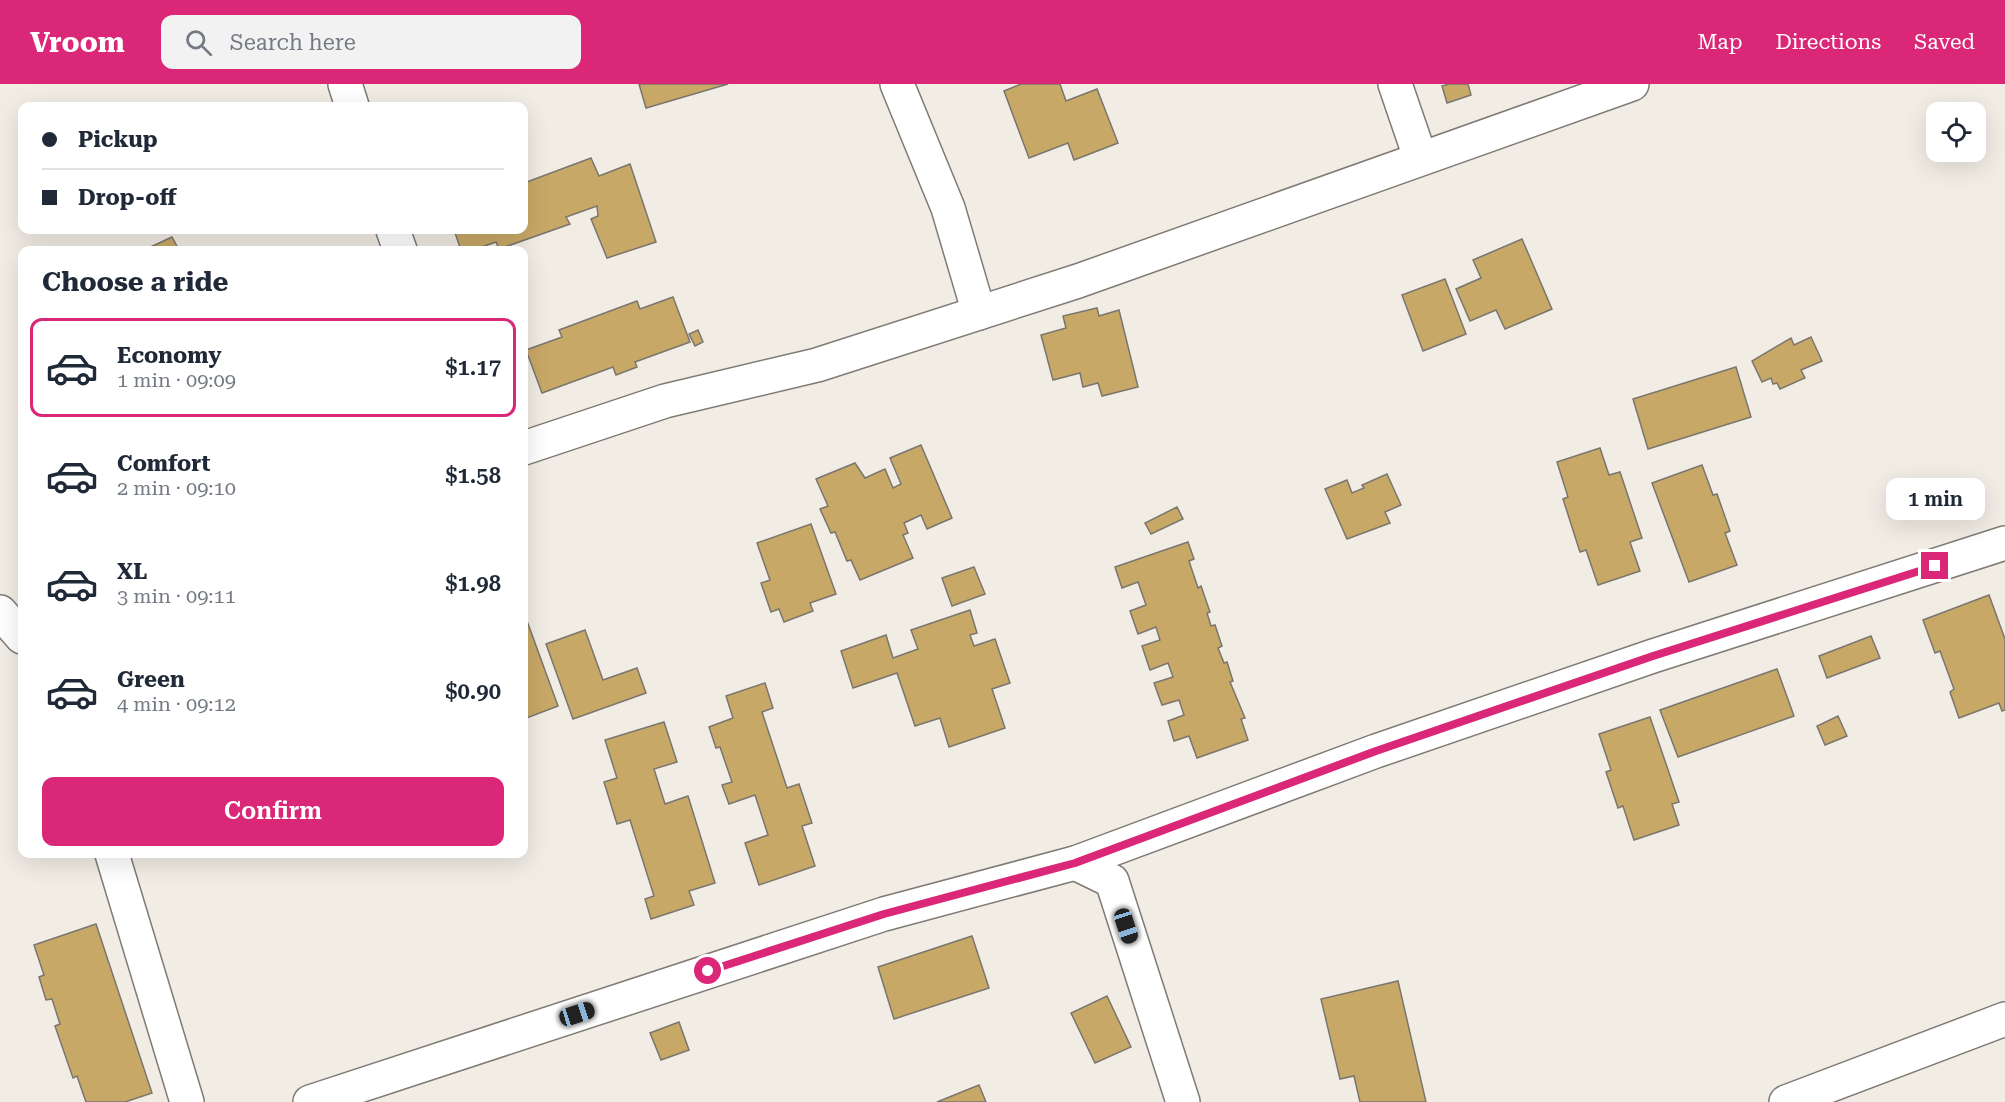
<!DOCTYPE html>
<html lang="en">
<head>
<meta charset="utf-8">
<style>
	:root { --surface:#fff; --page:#f2f2f3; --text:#1f2937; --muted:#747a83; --line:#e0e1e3; --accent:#db2777 }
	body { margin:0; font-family:"Roboto Serif",serif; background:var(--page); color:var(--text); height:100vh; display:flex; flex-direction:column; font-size:22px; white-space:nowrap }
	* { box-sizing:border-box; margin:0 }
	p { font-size:20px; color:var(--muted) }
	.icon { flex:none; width:33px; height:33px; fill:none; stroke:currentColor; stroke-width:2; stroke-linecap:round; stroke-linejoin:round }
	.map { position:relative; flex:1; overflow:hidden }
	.details { position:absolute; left:18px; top:162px; width:510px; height:612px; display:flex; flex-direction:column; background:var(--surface); border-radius:12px; box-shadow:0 6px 24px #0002 }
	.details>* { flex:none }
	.guide { position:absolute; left:18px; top:18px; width:510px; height:132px; border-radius:12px; box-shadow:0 6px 24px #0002; display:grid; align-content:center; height:132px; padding:0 24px; background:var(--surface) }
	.tools { position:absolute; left:1926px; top:18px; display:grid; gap:12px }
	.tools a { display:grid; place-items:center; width:60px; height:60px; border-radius:12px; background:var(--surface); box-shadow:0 6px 24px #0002; font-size:30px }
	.end { position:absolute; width:27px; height:27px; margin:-14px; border:8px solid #db2777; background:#fff; box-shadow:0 0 0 3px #fff }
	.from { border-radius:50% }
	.bubble { position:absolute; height:42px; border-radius:12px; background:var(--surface); box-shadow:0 6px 24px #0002; font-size:20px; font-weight:600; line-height:42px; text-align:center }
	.car { position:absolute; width:18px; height:36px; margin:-18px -9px; border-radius:8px; box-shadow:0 0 4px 2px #0007; background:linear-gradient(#222 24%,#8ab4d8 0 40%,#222 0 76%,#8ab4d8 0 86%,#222 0) }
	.guide b { display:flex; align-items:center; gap:21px; height:57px; font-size:22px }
	.guide b+b { border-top:2px solid var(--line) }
	.guide i { width:15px; height:15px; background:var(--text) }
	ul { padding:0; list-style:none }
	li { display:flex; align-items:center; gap:18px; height:99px; margin:0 12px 9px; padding:0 12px; border:3px solid transparent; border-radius:12px }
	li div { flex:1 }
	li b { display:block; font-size:22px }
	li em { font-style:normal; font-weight:600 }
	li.active { border-color:var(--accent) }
	li>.icon { width:54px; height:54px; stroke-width:1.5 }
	h2 { padding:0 24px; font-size:27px; line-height:72px }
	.cta { display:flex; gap:12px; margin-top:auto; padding:12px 24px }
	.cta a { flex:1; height:69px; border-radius:12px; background:var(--accent); color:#fff; font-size:24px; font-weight:600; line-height:69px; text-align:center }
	header { display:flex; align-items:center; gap:36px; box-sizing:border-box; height:84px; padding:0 30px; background:var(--accent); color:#fff }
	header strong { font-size:28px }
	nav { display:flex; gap:33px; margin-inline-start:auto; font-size:21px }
	.search { width:420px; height:54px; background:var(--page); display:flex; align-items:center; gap:15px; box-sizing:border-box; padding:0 21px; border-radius:12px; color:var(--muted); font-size:22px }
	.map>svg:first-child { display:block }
</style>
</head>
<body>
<header>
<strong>Vroom</strong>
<div class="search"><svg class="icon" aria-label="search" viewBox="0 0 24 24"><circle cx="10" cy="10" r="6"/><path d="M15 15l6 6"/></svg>Search here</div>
<nav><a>Map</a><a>Directions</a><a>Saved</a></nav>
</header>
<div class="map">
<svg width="2005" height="1018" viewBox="0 0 2005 1018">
	<rect width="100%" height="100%" fill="#f1ece4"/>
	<!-- building -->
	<g fill="#c8a867" stroke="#7a766e" stroke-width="1.5">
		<path d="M639 0H728L646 24Z"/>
		<path d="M1021 0H1060L1066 17 1097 5 1118 59 1074 76 1068 59 1029 74 1004 7Z"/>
		<path d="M1449 0H1468L1471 11 1447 19 1442 2Z"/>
		<path d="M591 74 599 92 630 80 656 158 607 174 591 135 598 132 597 122 566 133 570 140 499 165 496 158 473 166H461L454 146H524V99Z"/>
		<path d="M172 153 179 166H144Z"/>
		<path d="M1522 155 1552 225 1505 245 1496 226 1470 237 1456 205 1481 194 1473 176Z"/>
		<path d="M1445 195 1466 250 1423 267 1402 211Z"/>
		<path d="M673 213 690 258 635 278 637 283 616 291 613 283 542 309 526 266 562 253 559 246 637 217 640 225Z"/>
		<path d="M1097 224 1099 232 1119 226 1138 303 1102 312 1098 299 1083 303 1080 289 1053 296 1041 251 1066 244 1063 232Z"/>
		<path d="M698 246 703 258 695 262 689 250Z"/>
		<path d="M1811 253 1822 277 1801 286 1805 294 1780 305 1777 299 1773 300 1771 294 1762 298 1752 277 1791 254 1794 261Z"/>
		<path d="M1736 283 1751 333 1648 365 1633 315Z"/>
		<path d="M921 361 952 434 927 445 921 431 904 439 908 449 903 451 913 474 860 496 851 476 847 477 835 448 831 449 820 425 828 422 816 395 855 379 865 394 885 385 893 404 901 400 890 374Z"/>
		<path d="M1600 364 1609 391 1620 388 1642 454 1630 458 1640 487 1598 501 1586 466 1580 468 1563 415 1568 413 1557 378Z"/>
		<path d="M1702 381 1713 411 1717 410 1730 447 1725 449 1737 481 1689 498 1652 399Z"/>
		<path d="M1387 390 1401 421 1385 428 1390 439 1347 455 1325 405 1347 396 1352 409 1364 404 1362 401Z"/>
		<path d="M1177 423 1183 435 1151 450 1145 439Z"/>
		<path d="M811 440 836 510 810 519 813 527 784 538 779 525 771 528 761 499 770 496 757 459Z"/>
		<path d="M1188 458 1194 475 1189 477 1198 504 1201 502 1210 528 1207 529 1211 542 1215 541 1222 562 1218 564 1224 579 1227 578 1233 597 1230 598 1245 634 1241 635 1248 656 1197 674 1189 652 1174 657 1168 637 1184 631 1179 616 1162 621 1154 599 1173 593 1168 579 1150 586 1142 562 1160 556 1156 543 1138 550 1130 527 1146 521 1138 498 1122 504 1115 483Z"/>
		<path d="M974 483 985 510 952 522 942 494Z"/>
		<path d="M1989 511 2005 555V626L2002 627 1999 619 1959 634 1950 608 1954 605 1940 567 1935 569 1923 536Z"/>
		<path d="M970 526 977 549 970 551 974 562 995 555 1010 599 992 605 1005 644 949 663 940 634 915 642 897 589 853 604 841 567 886 551 893 574 918 565 911 546Z"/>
		<path d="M527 537 558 622 524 635V539Z"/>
		<path d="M585 546 603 596 637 584 646 609 573 635 546 560Z"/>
		<path d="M1871 552 1880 574 1827 594 1819 572Z"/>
		<path d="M1777 585 1794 632 1678 673 1660 626Z"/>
		<path d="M765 599 773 624 762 628 787 704 799 700 812 739 802 742 815 782 759 801 745 759 768 751 755 711 729 720 722 701 732 698 720 663 716 664 709 643 733 634 726 612Z"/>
		<path d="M1838 632 1847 652 1825 661 1817 642Z"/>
		<path d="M1650 633 1679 718 1672 720 1679 741 1634 756 1623 722 1618 724 1606 688 1611 686 1599 650Z"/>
		<path d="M664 638 677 678 654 685 665 720 688 712 715 799 689 807 694 821 651 835 645 815 654 812 630 736 617 740 604 698 617 694 605 656Z"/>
		<path d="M96 840 152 1009 125 1018H86L77 992 73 994 55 942 60 940 52 915 46 916 39 893 44 891 34 861Z"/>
		<path d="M972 852 989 904 894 935 878 883Z"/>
		<path d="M1398 897 1426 1018H1360L1354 992 1340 995 1321 915Z"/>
		<path d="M1107 912 1131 963 1095 979 1071 929Z"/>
		<path d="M679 938 689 966 661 976 650 949Z"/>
		<path d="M979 1001 986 1018H937Z"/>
	</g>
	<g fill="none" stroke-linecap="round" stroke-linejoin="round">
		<!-- minor casing -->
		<g stroke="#7f7b74" stroke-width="36">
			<g id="minor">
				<path d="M345 0 352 22"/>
				<path d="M897 0 948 124 979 229"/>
				<path d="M1395 0 1420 73"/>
				<path d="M393 146 400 166"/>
				<path d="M524 364 665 317 817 281 1078 197 1632 0"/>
				<path d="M0 528 22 553"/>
				<path d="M112 770 187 1018"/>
				<path d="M1075 779 1112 797 1183 1018"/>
				<path d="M310 1018 884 830 1075 779 1376 667 1653 572 2005 459"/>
				<path d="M1786 1018 2005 935"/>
			</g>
		</g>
		<!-- minor -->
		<use href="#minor" stroke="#fff" stroke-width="33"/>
	</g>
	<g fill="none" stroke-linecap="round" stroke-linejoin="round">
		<!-- route -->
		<path stroke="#db2777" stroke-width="8" d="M708 887 884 830 1075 779 1376 667 1653 572 1935 482"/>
	</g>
</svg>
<div class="tools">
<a><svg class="icon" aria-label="locate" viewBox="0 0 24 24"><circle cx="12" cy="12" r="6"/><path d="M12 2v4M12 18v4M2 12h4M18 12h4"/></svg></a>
</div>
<i class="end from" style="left:708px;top:887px"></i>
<i class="end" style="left:1935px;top:482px"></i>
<div class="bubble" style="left:1886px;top:394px;width:99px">1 min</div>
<i class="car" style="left:1126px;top:842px;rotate:162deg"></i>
<i class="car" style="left:577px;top:930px;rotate:72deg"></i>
<div class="guide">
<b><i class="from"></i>Pickup</b>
<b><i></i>Drop-off</b>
</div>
<section class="details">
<h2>Choose a ride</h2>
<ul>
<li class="active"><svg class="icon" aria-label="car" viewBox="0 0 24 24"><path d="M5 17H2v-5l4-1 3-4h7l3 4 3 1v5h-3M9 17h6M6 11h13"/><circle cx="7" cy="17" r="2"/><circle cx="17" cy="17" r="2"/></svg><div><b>Economy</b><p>1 min · 09:09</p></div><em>$1.17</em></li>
<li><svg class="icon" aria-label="car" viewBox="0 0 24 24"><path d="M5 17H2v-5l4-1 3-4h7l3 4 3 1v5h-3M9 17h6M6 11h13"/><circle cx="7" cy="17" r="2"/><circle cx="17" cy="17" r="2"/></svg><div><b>Comfort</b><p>2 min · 09:10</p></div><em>$1.58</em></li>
<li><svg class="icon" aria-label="car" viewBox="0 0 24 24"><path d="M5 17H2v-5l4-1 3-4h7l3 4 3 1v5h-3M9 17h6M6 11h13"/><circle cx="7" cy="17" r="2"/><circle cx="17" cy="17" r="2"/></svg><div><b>XL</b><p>3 min · 09:11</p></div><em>$1.98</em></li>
<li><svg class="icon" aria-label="car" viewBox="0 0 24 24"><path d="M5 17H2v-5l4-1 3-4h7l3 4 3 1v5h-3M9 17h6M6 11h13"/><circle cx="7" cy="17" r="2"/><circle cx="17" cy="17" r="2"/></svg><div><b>Green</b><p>4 min · 09:12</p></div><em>$0.90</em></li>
</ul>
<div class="cta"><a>Confirm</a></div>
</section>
</div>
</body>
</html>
